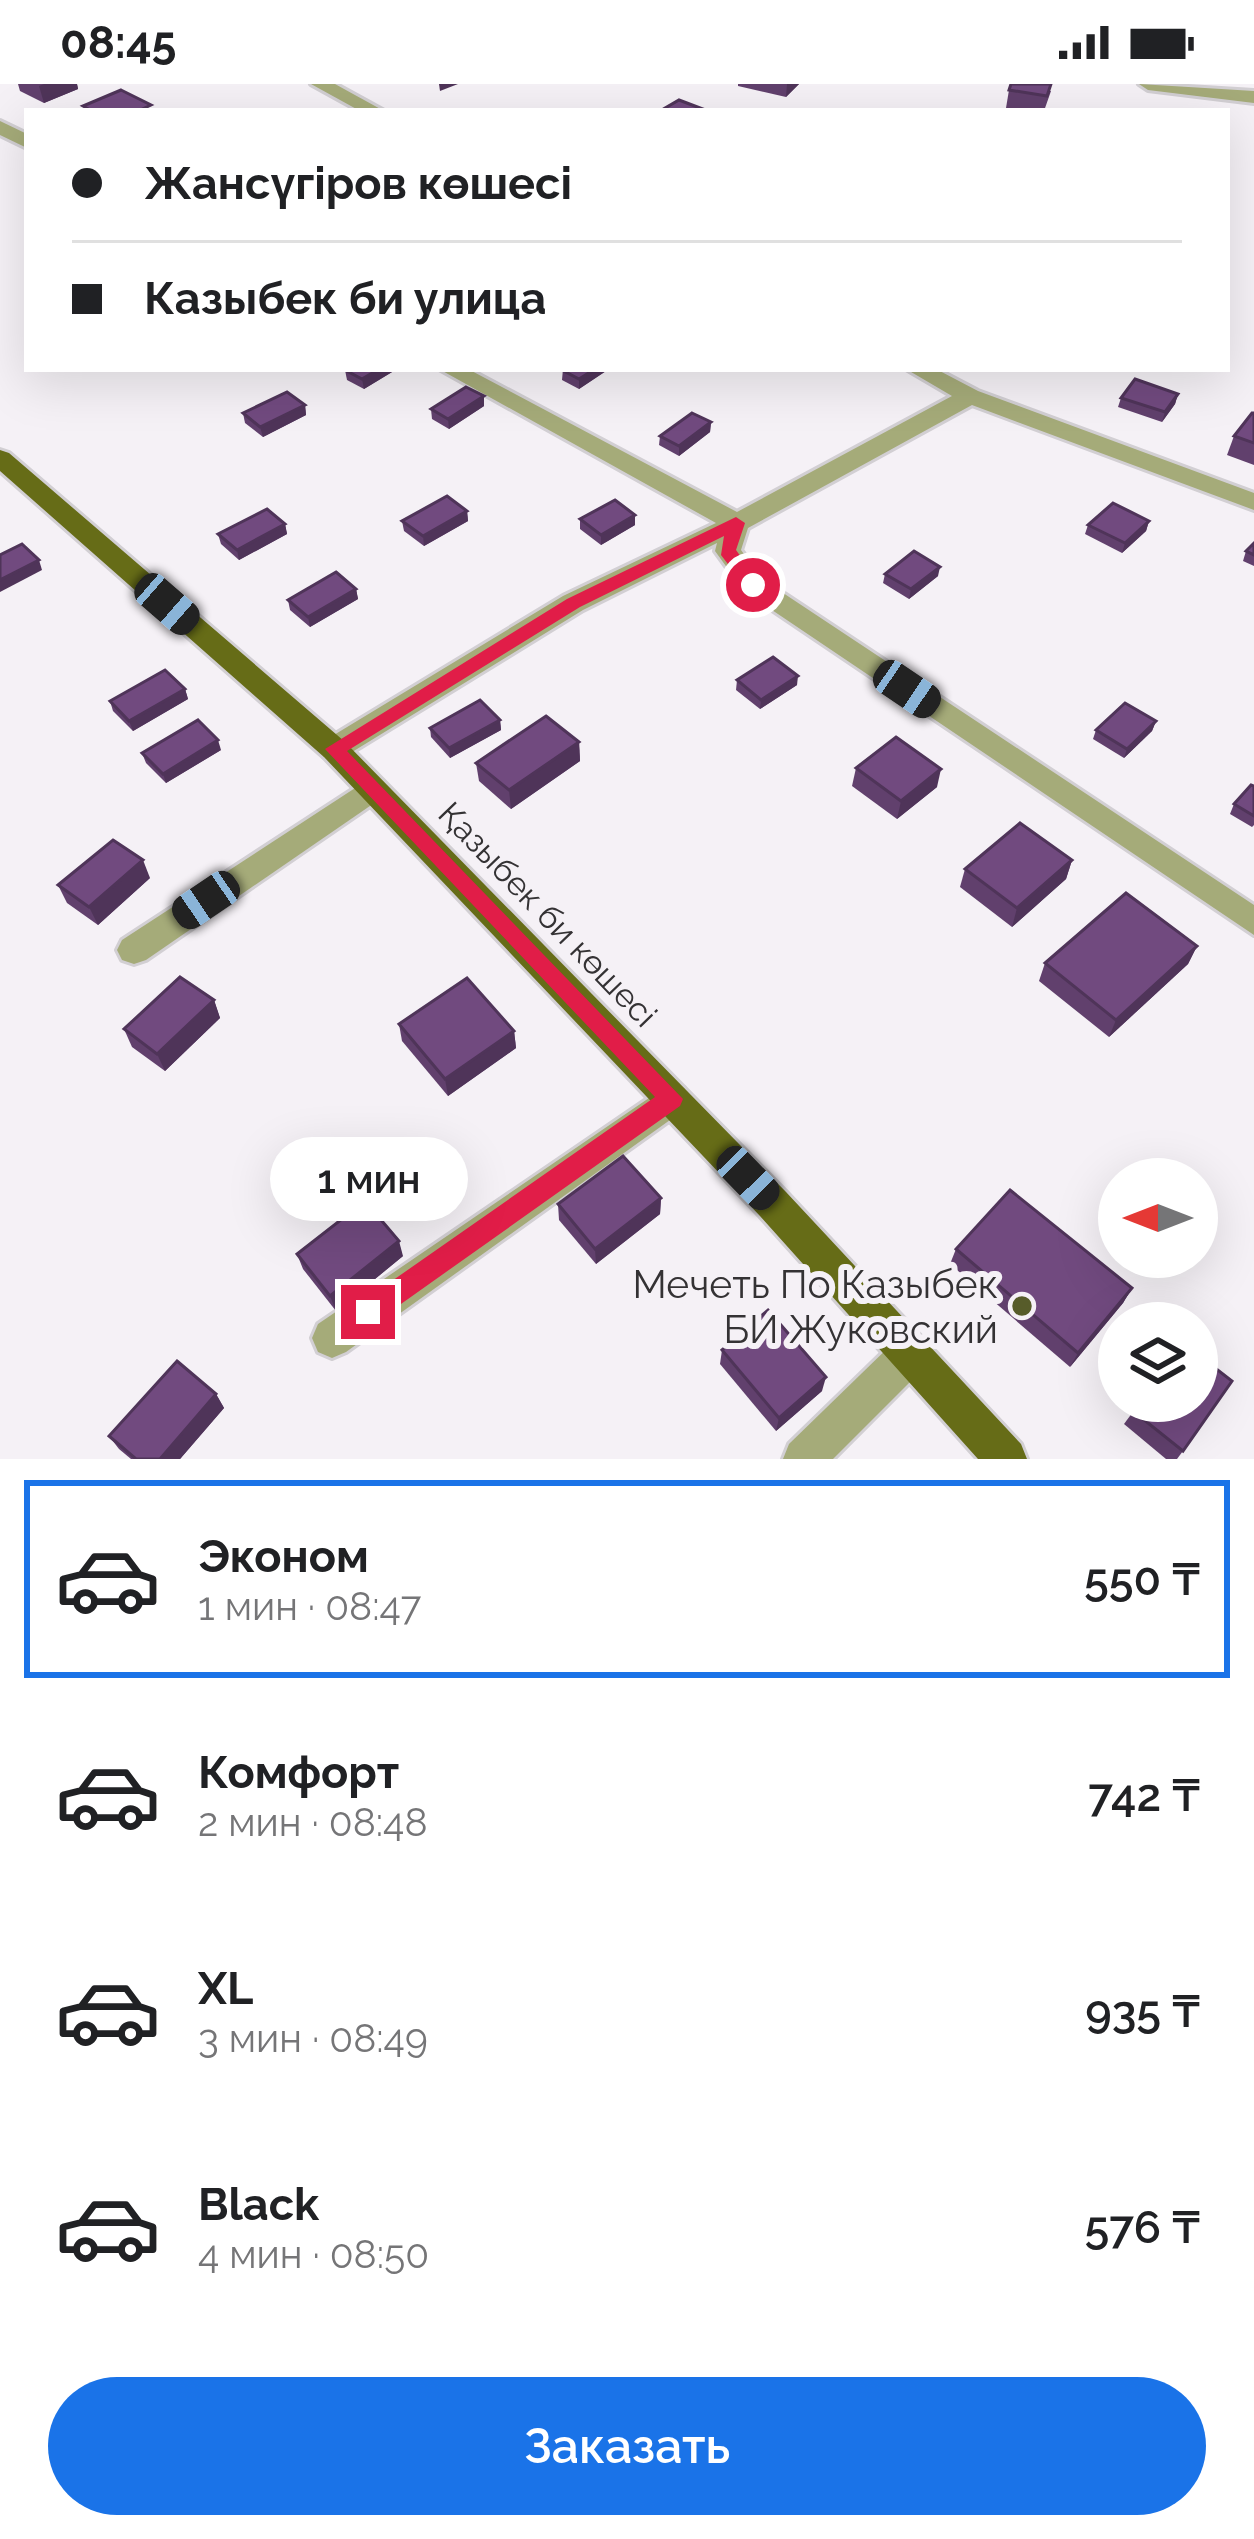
<!DOCTYPE html>
<html lang="ru">
<head>
<meta charset="utf-8">
<style>
	:root { --surface:#fff; --page:#f2f2f2; --text:#202124; --muted:#757577; --line:#e0e0e0; --accent:#1a73e8 }
	body { margin:0; font-family:Raleway,sans-serif; background:var(--page); color:var(--text); height:100vh; display:flex; flex-direction:column; font-size:45px; white-space:nowrap }
	* { box-sizing:border-box; margin:0 }
	p { font-size:39px; color:var(--muted) }
	.icon { flex:none; width:66px; height:66px; fill:none; stroke:currentColor; stroke-width:2; stroke-linecap:round; stroke-linejoin:round }
	.map { position:relative; height:1375px; overflow:hidden }
	.panel { display:flex; flex-direction:column; background:var(--surface); flex:1 }
	.panel>* { flex:none }
	.top-card { position:absolute; left:24px; top:24px; width:1206px; height:264px; border-radius:0px; box-shadow:0 12px 48px #0002; display:grid; align-content:center; height:264px; padding:0 48px; background:var(--surface) }
	.needle { width:78px; rotate:270deg }
	.controls { position:absolute; left:1098px; top:1074px; display:grid; gap:24px }
	.controls a { display:grid; place-items:center; width:120px; height:120px; border-radius:50%; background:var(--surface); box-shadow:0 12px 48px #0002; font-size:60px }
	.end { position:absolute; width:54px; height:54px; margin:-27px; border:15px solid #e11d48; background:#fff; box-shadow:0 0 0 6px #fff }
	.from { border-radius:50% }
	.bubble { position:absolute; height:84px; border-radius:42px; background:var(--surface); box-shadow:0 12px 48px #0002; font-size:39px; font-weight:600; line-height:84px; text-align:center }
	.car { position:absolute; width:36px; height:72px; margin:-36px -18px; border-radius:15px; box-shadow:0 0 9px 3px #0007; background:linear-gradient(#222 24%,#8ab4d8 0 40%,#222 0 76%,#8ab4d8 0 86%,#222 0) }
	.top-card b { display:flex; align-items:center; gap:42px; height:114px; font-size:45px }
	.top-card b+b { border-top:3px solid var(--line) }
	.top-card i { width:30px; height:30px; background:var(--text) }
	ul { padding:21px 0 0; list-style:none }
	li { display:flex; align-items:center; gap:36px; height:198px; margin:0 24px 18px; padding:0 24px; border:6px solid transparent; border-radius:0px }
	li div { flex:1 }
	li b { display:block; font-size:45px }
	li em { font-style:normal; font-weight:600 }
	li.active { border-color:var(--accent) }
	li>.icon { width:108px; height:108px; stroke-width:1.5 }
	.cta { display:flex; gap:24px; margin-top:auto; padding:24px 48px }
	.cta a { flex:1; height:138px; border-radius:72px; background:var(--accent); color:#fff; font-size:48px; font-weight:600; line-height:138px; text-align:center }
	.status { display:flex; justify-content:space-between; align-items:center; height:84px; padding:0 60px; background:var(--surface); direction:ltr }
	.status svg { height:33px; fill:currentColor }
	.map>svg:first-child { display:block }
</style>
</head>
<body>
<div class="status"><b>08:45</b><svg viewBox="0 0 49 12"><path d="M0 12V9h3v3zM5 12V6h3v6zM10 12V3h3v9zM15 12V0h3v12zM26 1h20v11H26zM47 4h2v5h-2z"/></svg></div>
<div class="map">
<svg width="1254" height="1375" viewBox="0 0 1254 1375">
	<rect width="100%" height="100%" fill="#f5f1f6"/>
	<g fill="none" stroke-linecap="round" stroke-linejoin="round">
		<!-- minor casing -->
		<g stroke="#d2cfd3" stroke-width="6">
			<g id="minor">
				<path d="M311 0H335L384 27H360Z"/>
				<path d="M1139 0 1254 7V19L1148 6Z"/>
				<path d="M0 37 27 50V64L0 51Z"/>
				<path d="M439 285H468L737 428 952 312 906 285H936L978 307 1254 409V426L972 321 748 444 741 466 762 495 1254 821V851L744 507 715 467 717 459 583 526 344 673H324L319 665 324 657 563 512 716 439Z"/>
				<path d="M372 693 383 697 387 705 383 713 146 876 134 880 122 876 117 866 122 856Z"/>
				<path d="M671 999 684 1004 689 1015 684 1026 346 1268 332 1274 318 1268 312 1254 318 1240Z"/>
				<path d="M910 1250 924 1256 930 1270 924 1284 833 1375H783L789 1360 896 1256Z"/>
			</g>
		</g>
		<!-- major casing -->
		<g stroke="#d2cfd3" stroke-width="6">
			<path id="major" d="M0 366 9 369 344 657 786 1108 1021 1360 1027 1375H978L760 1132 324 673 0 387Z"/>
		</g>
		<!-- minor -->
		<use href="#minor" fill="#a5ab79" fill-rule="evenodd"/>
		<!-- major -->
		<use href="#major" fill="#666c17" fill-rule="evenodd"/>
	</g>
	<!-- wall -->
	<g fill="#61406d">
		<path d="M18 0H77L78 5 44 19 20 7Z"/>
		<path d="M738 0H799L786 13 738 2Z"/>
		<path d="M1009 6 1051 7 1044 27H1025L1006 24Z"/>
		<path d="M347 285H397L364 305 347 296 345 286Z"/>
		<path d="M563 285H609L579 305 562 296Z"/>
		<path d="M1178 310 1175 320 1162 338 1118 323 1121 314Z"/>
		<path d="M484 312V322L449 345 432 335 431 325Z"/>
		<path d="M305 321 306 331 263 353 245 339 243 329Z"/>
		<path d="M1254 329V381L1227 371 1234 352Z"/>
		<path d="M711 338 710 348 679 372 659 361 660 352Z"/>
		<path d="M467 427 468 437 424 462 404 447 402 437Z"/>
		<path d="M580 435 635 441 601 461 580 445Z"/>
		<path d="M1149 437 1146 447 1122 469 1085 450 1088 441Z"/>
		<path d="M285 440 287 450 239 476 221 460 218 450Z"/>
		<path d="M1254 459V482L1243 477 1246 467Z"/>
		<path d="M885 490 938 492 909 515 883 499Z"/>
		<path d="M356 505 358 515 310 543 290 526 288 516Z"/>
		<path d="M737 596 797 601 760 625 736 606Z"/>
		<path d="M185 605 188 615 133 647 113 627 110 617Z"/>
		<path d="M500 636 501 646 450 674 431 653 430 644Z"/>
		<path d="M1156 637 1152 647 1124 674 1093 655 1096 646Z"/>
		<path d="M579 658 580 677 511 725 479 697 476 679Z"/>
		<path d="M221 666 166 699 146 679 142 669Z"/>
		<path d="M856 684 937 703 897 735 852 702Z"/>
		<path d="M1254 702V741L1252 743 1230 730 1234 720Z"/>
		<path d="M1072 776 1066 795 1012 843 960 803 965 785Z"/>
		<path d="M150 794 98 841 67 819 58 801Z"/>
		<path d="M1197 862 1188 880 1109 953 1039 897 1045 879Z"/>
		<path d="M214 916 220 934 165 987 132 963 124 945Z"/>
		<path d="M399 940 514 947 516 964 448 1012 402 957Z"/>
		<path d="M661 1114 660 1130 596 1180 559 1136 558 1120Z"/>
		<path d="M956 1165 1132 1204 1123 1219 1070 1283 950 1180Z"/>
		<path d="M297 1170 403 1172 336 1227 303 1185Z"/>
		<path d="M722 1266 822 1307 776 1347 720 1280Z"/>
		<path d="M216 1310 224 1324 180 1375H131L119 1365 109 1352Z"/>
		<path d="M1141 1317 1183 1367 1177 1375H1166L1124 1340Z"/>
	</g>
	<!-- shaded-wall -->
	<g fill="#4f3459">
		<path d="M44 0H77L78 5 44 19 39 2Z"/>
		<path d="M439 0H458L440 7Z"/>
		<path d="M787 0H799L786 13Z"/>
		<path d="M379 285H397L364 305 362 295Z"/>
		<path d="M595 285H609L579 305V295Z"/>
		<path d="M1178 310 1175 320 1162 338 1165 328Z"/>
		<path d="M484 312V322L449 345 448 335Z"/>
		<path d="M305 321 306 331 263 353 260 343Z"/>
		<path d="M711 338 710 348 679 372V362Z"/>
		<path d="M467 427 468 437 424 462 423 452Z"/>
		<path d="M635 431V441L601 461V451Z"/>
		<path d="M1149 437 1146 447 1122 469 1125 459Z"/>
		<path d="M285 440 287 450 239 476 237 466Z"/>
		<path d="M39 476 42 486 0 508V496Z"/>
		<path d="M940 483 938 492 909 515 911 505Z"/>
		<path d="M356 505 358 515 310 543 308 533Z"/>
		<path d="M798 592 797 601 760 625 761 616Z"/>
		<path d="M185 605 188 615 133 647 129 637Z"/>
		<path d="M500 636 501 646 450 674 449 664Z"/>
		<path d="M1156 637 1152 647 1124 674 1127 665Z"/>
		<path d="M218 656 221 666 166 699 163 690Z"/>
		<path d="M579 658 580 677 511 725 509 706Z"/>
		<path d="M941 685 937 703 897 735 901 717Z"/>
		<path d="M143 776 150 794 98 841 89 823Z"/>
		<path d="M1072 776 1066 795 1012 843 1017 824Z"/>
		<path d="M1197 862 1188 880 1109 953 1116 936Z"/>
		<path d="M214 916 220 934 165 987 157 970Z"/>
		<path d="M514 947 516 964 448 1012 445 995Z"/>
		<path d="M661 1114 660 1130 596 1180 595 1165Z"/>
		<path d="M399 1157 403 1172 336 1227 330 1212Z"/>
		<path d="M1132 1204 1123 1219 1070 1283 1078 1269Z"/>
		<path d="M826 1293 822 1307 776 1347 779 1334Z"/>
		<path d="M216 1310 224 1324 180 1375H160Z"/>
	</g>
	<!-- building -->
	<g fill="#714a7f" stroke="#4f3459" stroke-width="3">
		<path d="M1011 0H1051L1047 12 1009 6Z"/>
		<path d="M121 6 151 21 138 27H92L83 22Z"/>
		<path d="M679 16 708 27H660Z"/>
		<path d="M347 285H379L362 295 345 286Z"/>
		<path d="M563 285H595L579 295 562 286Z"/>
		<path d="M1135 295 1178 310 1165 328 1121 314Z"/>
		<path d="M466 303 484 312 448 335 431 325Z"/>
		<path d="M287 308 305 321 260 343 243 329Z"/>
		<path d="M692 329 711 338 679 362 660 352Z"/>
		<path d="M1252 329H1254V359L1234 352Z"/>
		<path d="M447 412 467 427 423 452 402 437Z"/>
		<path d="M615 416 635 431 601 451 580 435Z"/>
		<path d="M1113 419 1149 437 1125 459 1088 441Z"/>
		<path d="M267 425 285 440 237 466 218 450Z"/>
		<path d="M1254 459V471L1246 467Z"/>
		<path d="M22 460 39 476 0 496V471Z"/>
		<path d="M914 467 940 483 911 505 885 490Z"/>
		<path d="M336 488 356 505 308 533 288 516Z"/>
		<path d="M773 573 798 592 761 616 737 596Z"/>
		<path d="M165 586 185 605 129 637 110 617Z"/>
		<path d="M480 616 500 636 449 664 430 644Z"/>
		<path d="M1125 619 1156 637 1127 665 1096 646Z"/>
		<path d="M546 632 579 658 509 706 476 679Z"/>
		<path d="M198 636 218 656 163 690 142 669Z"/>
		<path d="M896 653 941 685 901 717 856 684Z"/>
		<path d="M1251 701 1254 702V732L1234 720Z"/>
		<path d="M1020 739 1072 776 1017 824 965 785Z"/>
		<path d="M113 756 143 776 89 823 58 801Z"/>
		<path d="M1126 809 1197 862 1116 936 1045 879Z"/>
		<path d="M180 893 214 916 157 970 124 945Z"/>
		<path d="M467 894 514 947 445 995 399 940Z"/>
		<path d="M623 1072 661 1114 595 1165 558 1120Z"/>
		<path d="M1010 1106 1132 1204 1078 1269 956 1165Z"/>
		<path d="M365 1117 399 1157 330 1212 297 1170Z"/>
		<path d="M768 1226 826 1293 779 1334 722 1266Z"/>
		<path d="M1197 1270 1232 1297 1183 1367 1133 1327 1141 1317H1197Z"/>
		<path d="M177 1277 216 1310 160 1375H136L109 1352Z"/>
	</g>
	<!-- route -->
	<path fill="#e11d48" d="M736 433 745 439 736 466 761 501 759 505H747L721 471 724 452 580 523 347 667 683 1015 680 1022 377 1237 368 1241 359 1237 356 1228 359 1220 655 1013 325 665 567 515Z"/>
	<!-- markers -->
	<circle fill="#575c2a" stroke="#f5f1f6" stroke-width="4.5" cx="1022" cy="1222" r="12"/>
	<g text-anchor="middle" stroke-width="12" stroke-linejoin="round" paint-order="stroke">
		<!-- street labels -->
		<g font-size="33" fill="#343234" stroke="#f5f1f6">
			<text transform="translate(548 830) rotate(46)" y="12">Қазыбек би көшесі</text>
		</g>
		<!-- near-poi labels -->
		<g font-size="39" fill="#343234" stroke="#f5f1f6" text-anchor="end">
			<text x="998" y="1214">Мечеть По Казыбек<tspan x="998" dy="45">БИ Жуковский</tspan></text>
		</g>
	</g>
</svg>
<div class="controls">
<a><svg class="needle" viewBox="-14 -14 28 28"><path d="M0-13l5 13h-10z" fill="#e53935"/><path d="M0 13l5-13h-10z" fill="#757577"/></svg></a>
<a><svg class="icon" aria-label="layers" viewBox="0 0 24 24"><path d="M12 4l9 5-9 5-9-5zM3 14l9 5 9-5"/></svg></a>
</div>
<i class="end from" style="left:753px;top:501px"></i>
<i class="end" style="left:368px;top:1228px"></i>
<div class="bubble" style="left:270px;top:1053px;width:198px">1 мин</div>
<i class="car" style="left:167px;top:520px;rotate:131deg"></i>
<i class="car" style="left:907px;top:605px;rotate:124deg"></i>
<i class="car" style="left:206px;top:816px;rotate:236deg"></i>
<i class="car" style="left:748px;top:1094px;rotate:136deg"></i>
<div class="top-card">
<b><i class="from"></i>Жансүгіров көшесі</b>
<b><i></i>Казыбек би улица</b>
</div>
</div>
<section class="panel">
<ul>
<li class="active"><svg class="icon" aria-label="car" viewBox="0 0 24 24"><path d="M5 17H2v-5l4-1 3-4h7l3 4 3 1v5h-3M9 17h6M6 11h13"/><circle cx="7" cy="17" r="2"/><circle cx="17" cy="17" r="2"/></svg><div><b>Эконом</b><p>1 мин · 08:47</p></div><em>550 ₸</em></li>
<li><svg class="icon" aria-label="car" viewBox="0 0 24 24"><path d="M5 17H2v-5l4-1 3-4h7l3 4 3 1v5h-3M9 17h6M6 11h13"/><circle cx="7" cy="17" r="2"/><circle cx="17" cy="17" r="2"/></svg><div><b>Комфорт</b><p>2 мин · 08:48</p></div><em>742 ₸</em></li>
<li><svg class="icon" aria-label="car" viewBox="0 0 24 24"><path d="M5 17H2v-5l4-1 3-4h7l3 4 3 1v5h-3M9 17h6M6 11h13"/><circle cx="7" cy="17" r="2"/><circle cx="17" cy="17" r="2"/></svg><div><b>XL</b><p>3 мин · 08:49</p></div><em>935 ₸</em></li>
<li><svg class="icon" aria-label="car" viewBox="0 0 24 24"><path d="M5 17H2v-5l4-1 3-4h7l3 4 3 1v5h-3M9 17h6M6 11h13"/><circle cx="7" cy="17" r="2"/><circle cx="17" cy="17" r="2"/></svg><div><b>Black</b><p>4 мин · 08:50</p></div><em>576 ₸</em></li>
</ul>
<div class="cta"><a>Заказать</a></div>
</section>
</body>
</html>
